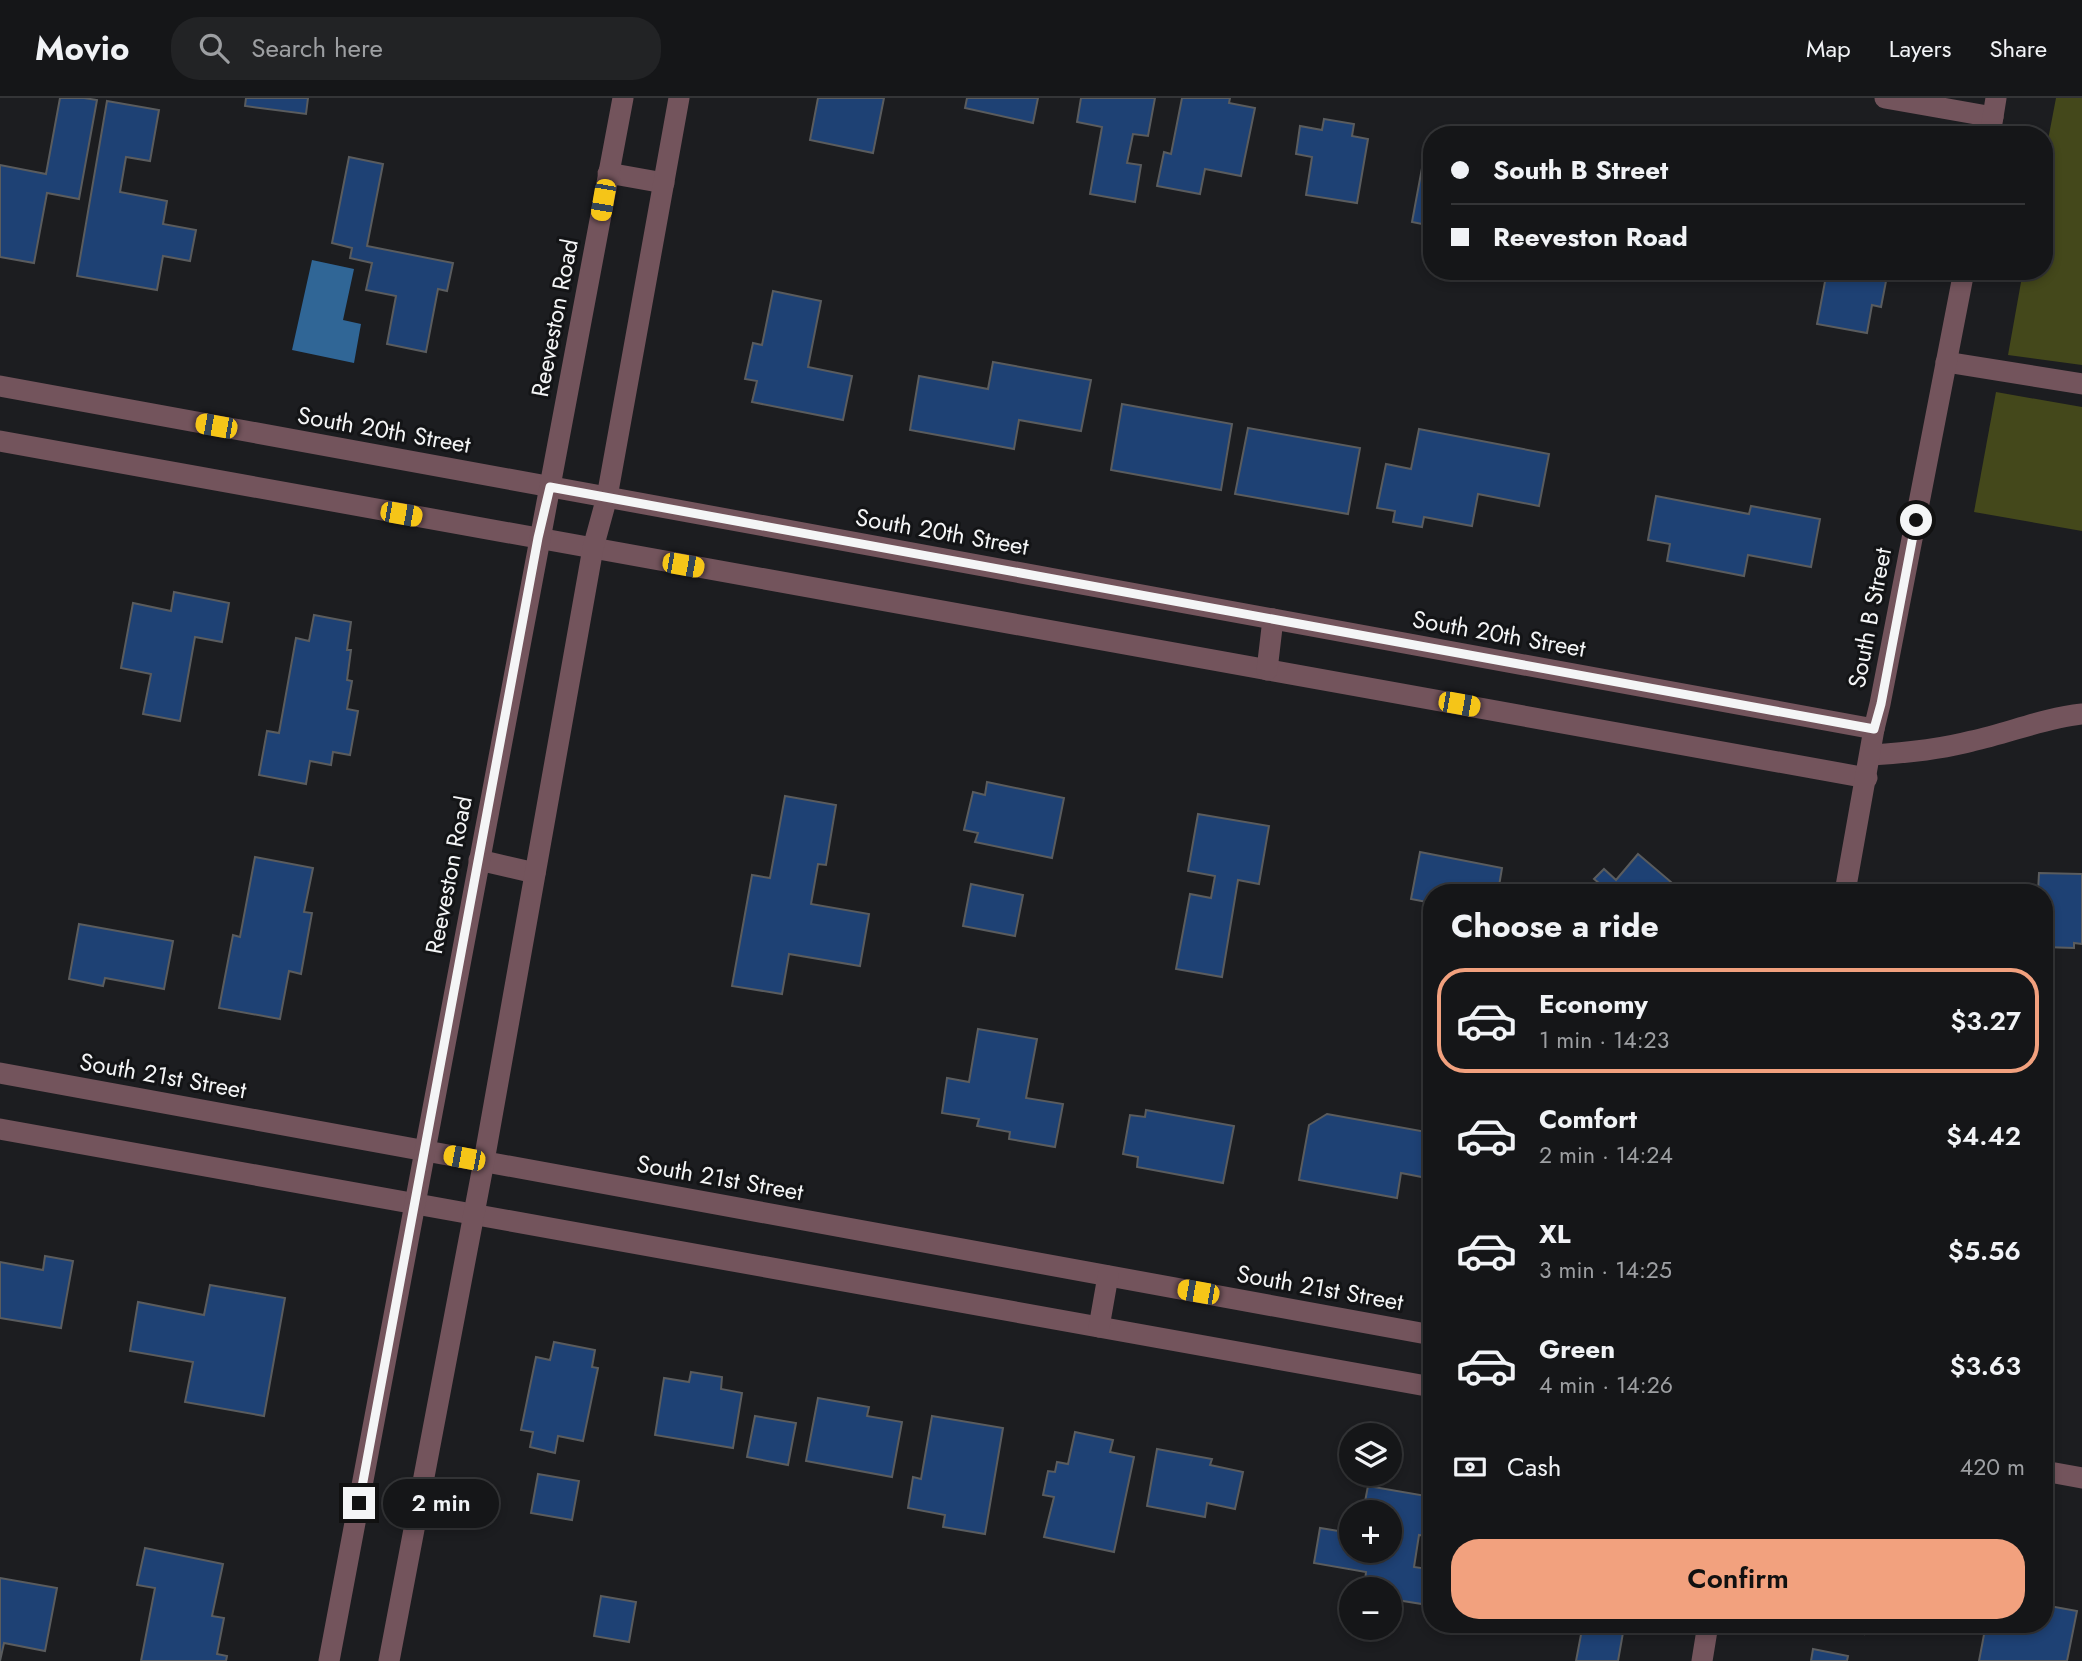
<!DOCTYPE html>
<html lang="en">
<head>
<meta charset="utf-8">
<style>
	:root { --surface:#151618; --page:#222325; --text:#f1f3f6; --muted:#9d9fa2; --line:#343537; --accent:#f2a17e }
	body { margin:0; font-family:Jost,sans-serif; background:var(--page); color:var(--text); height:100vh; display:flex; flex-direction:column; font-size:26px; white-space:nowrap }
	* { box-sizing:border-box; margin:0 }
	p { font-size:23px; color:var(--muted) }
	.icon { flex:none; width:38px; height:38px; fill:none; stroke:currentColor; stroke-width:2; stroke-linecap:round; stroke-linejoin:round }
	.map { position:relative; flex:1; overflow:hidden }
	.details { position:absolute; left:1423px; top:786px; width:630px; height:749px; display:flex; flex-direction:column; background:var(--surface); border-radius:28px; box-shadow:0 4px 10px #0003,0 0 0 2px var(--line) }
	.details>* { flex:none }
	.banner { position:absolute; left:1423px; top:28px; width:630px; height:154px; border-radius:28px; box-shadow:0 4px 10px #0003,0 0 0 2px var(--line); display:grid; align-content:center; height:154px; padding:0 28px; background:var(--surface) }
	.fabs { position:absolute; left:1339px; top:1325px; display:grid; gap:14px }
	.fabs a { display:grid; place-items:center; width:63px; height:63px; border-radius:50%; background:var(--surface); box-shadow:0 4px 10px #0003,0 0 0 2px var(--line); font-size:35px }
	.end { position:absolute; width:32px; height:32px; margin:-16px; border:9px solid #f4f5f6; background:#111; box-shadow:0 0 0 4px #111 }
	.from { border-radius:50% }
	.bubble { position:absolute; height:49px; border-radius:24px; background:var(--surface); box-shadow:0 4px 10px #0003,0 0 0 2px var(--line); font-size:23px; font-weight:600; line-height:49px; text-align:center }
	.car { position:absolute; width:21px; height:42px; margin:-21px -10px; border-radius:9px; box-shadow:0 0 5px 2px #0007; background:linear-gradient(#f5c518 24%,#345 0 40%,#f5c518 0 76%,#345 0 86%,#f5c518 0) }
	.banner b { display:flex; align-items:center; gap:24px; height:66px; font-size:26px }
	.banner b+b { border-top:2px solid var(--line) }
	.banner i { width:18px; height:18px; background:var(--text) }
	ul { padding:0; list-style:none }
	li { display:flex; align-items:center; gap:21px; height:105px; margin:0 14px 10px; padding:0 14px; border:4px solid transparent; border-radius:28px }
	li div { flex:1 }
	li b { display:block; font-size:26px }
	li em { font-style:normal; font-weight:600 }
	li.current { border-color:var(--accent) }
	li>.icon { width:63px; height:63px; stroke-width:1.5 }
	h2 { padding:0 28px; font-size:32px; line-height:84px }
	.pay { display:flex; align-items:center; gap:18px; height:77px; padding:0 28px; font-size:26px }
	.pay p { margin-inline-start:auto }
	.cta { display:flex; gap:14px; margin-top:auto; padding:14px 28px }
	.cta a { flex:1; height:80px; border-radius:28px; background:var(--accent); color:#111; font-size:28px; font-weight:600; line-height:80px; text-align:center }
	header { display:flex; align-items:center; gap:42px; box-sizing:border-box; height:98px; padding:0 35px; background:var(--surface); border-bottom:2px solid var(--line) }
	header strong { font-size:33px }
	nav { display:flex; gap:38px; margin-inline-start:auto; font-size:24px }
	.search { width:490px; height:63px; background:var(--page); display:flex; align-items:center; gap:18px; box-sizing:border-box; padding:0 24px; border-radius:28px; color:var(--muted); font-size:26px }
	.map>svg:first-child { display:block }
</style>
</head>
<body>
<header>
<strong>Movio</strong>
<div class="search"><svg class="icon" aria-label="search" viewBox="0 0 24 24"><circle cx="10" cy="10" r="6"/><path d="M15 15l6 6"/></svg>Search here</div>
<nav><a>Map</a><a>Layers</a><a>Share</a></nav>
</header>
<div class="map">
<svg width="2082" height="1563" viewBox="0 0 2082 1563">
	<rect width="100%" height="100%" fill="#1c1d20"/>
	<!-- green -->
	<g fill="#44481b">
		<path d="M2056 0H2082V267L2008 257 2023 173H2044V63Z"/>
		<path d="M1996 294 2082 309V433L1974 414Z"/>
	</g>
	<!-- water -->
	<path fill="#306696" d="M312 162 354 171 343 222 361 226 354 265 292 252Z"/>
	<!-- building -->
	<g fill="#1e4174" stroke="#5a5c5e" stroke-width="2">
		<path d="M60 0H84L97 2 79 101 47 95 34 165 0 159V67L46 76Z"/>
		<path d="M246 0H308L306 16 245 8Z"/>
		<path d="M818 0H884L873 55 810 42Z"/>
		<path d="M967 0H1038L1033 25 965 10Z"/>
		<path d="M1081 0H1155L1148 38 1133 36 1127 65 1141 67 1135 104 1090 96 1102 29 1077 24Z"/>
		<path d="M1182 0H1230L1229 5 1255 10 1241 78 1205 71 1200 96 1157 88 1164 54 1171 56Z"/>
		<path d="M107 3 159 12 150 63 126 59 120 94 167 103 163 126 196 132 190 163 163 158 157 192 77 178Z"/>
		<path d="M1324 21 1354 26 1352 38 1368 41 1357 105 1306 97 1312 59 1296 56 1300 28 1322 32Z"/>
		<path d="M349 59 383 66 367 148 453 165 447 193 438 191 426 254 387 246 396 198 366 192 372 165 350 160 352 150 332 145Z"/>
		<path d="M1422 70 1432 71V128L1412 124Z"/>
		<path d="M1827 173H1888L1881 209 1872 207 1867 235 1817 226Z"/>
		<path d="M773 193 821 203 808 269 852 278 843 322 752 304 757 283 745 281 753 245 762 247Z"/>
		<path d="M993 264 1091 282 1081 333 1019 322 1014 351 910 332 919 278 988 291Z"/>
		<path d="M1122 306 1232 326 1221 392 1111 372Z"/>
		<path d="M1248 330 1360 350 1348 416 1235 396Z"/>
		<path d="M1419 331 1549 356 1539 408 1478 396 1472 428 1424 419 1422 429 1393 424 1395 413 1377 410 1386 366 1411 371Z"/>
		<path d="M1656 398 1749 416 1751 408 1820 421 1811 469 1748 457 1744 478 1667 463 1670 446 1648 442Z"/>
		<path d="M174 494 229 505 222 544 195 539 180 623 143 616 151 576 121 570 133 505 171 513Z"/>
		<path d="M314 517 351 524 347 552H351L347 582 352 583 347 611 358 613 350 657 333 654 331 667 310 663 306 686 259 677 267 633 279 635 296 540 309 543Z"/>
		<path d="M987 684 1064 700 1052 760 975 744 978 735 964 732 973 694 985 697Z"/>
		<path d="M785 698 836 707 826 767 818 766 811 806 869 816 860 868 789 856 782 896 732 888 752 777 770 780Z"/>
		<path d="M1198 716 1269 728 1259 786 1238 782 1222 879 1176 871 1190 796 1211 800 1215 778 1188 773Z"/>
		<path d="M1420 754 1502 770 1498 794H1432V805L1411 801Z"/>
		<path d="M1638 756 1671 784 1662 794H1610L1594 781 1604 771 1616 782Z"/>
		<path d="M255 759 313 770 304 814 312 815 301 876 289 873 280 921 219 910 233 837 240 839Z"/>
		<path d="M2039 775 2082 776V846L2074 845V850L2044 849V794H2038Z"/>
		<path d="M971 786 1023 797 1015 838 963 828Z"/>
		<path d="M79 826 173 843 164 891 105 880 103 888 69 881Z"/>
		<path d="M978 931 1037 941 1026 1000 1063 1006 1055 1049 1009 1041 1010 1034 977 1028 979 1021 942 1015 947 980 969 984Z"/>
		<path d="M1146 1012 1234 1028 1223 1085 1137 1069 1138 1059 1123 1056 1130 1017 1145 1019Z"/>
		<path d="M1327 1016 1432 1035V1081L1401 1075 1397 1100 1299 1082 1309 1027Z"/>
		<path d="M45 1158 73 1163 61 1230 0 1220V1164L43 1172Z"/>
		<path d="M210 1187 285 1200 264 1318 185 1304 193 1264 130 1253 138 1204 204 1217Z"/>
		<path d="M554 1244 595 1252 592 1269 598 1270 583 1343 558 1338 555 1355 530 1349 533 1334 521 1332 536 1259 550 1262Z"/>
		<path d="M691 1274 722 1279 721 1291 742 1295 733 1350 655 1337 664 1280 689 1284Z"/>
		<path d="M818 1300 869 1309 867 1318 902 1324 892 1379 806 1363Z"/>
		<path d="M755 1318 796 1325 788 1367 747 1359Z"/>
		<path d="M932 1318 1003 1330 985 1436 943 1429 945 1417 908 1410 913 1379 921 1381Z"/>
		<path d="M1075 1334 1113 1342 1110 1354 1134 1359 1114 1454 1044 1439 1054 1399 1043 1397 1048 1373 1055 1374 1057 1364 1068 1366Z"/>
		<path d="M1157 1351 1212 1361 1210 1367 1243 1374 1235 1411 1207 1405 1205 1419 1147 1408Z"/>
		<path d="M538 1376 579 1383 572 1422 531 1415Z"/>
		<path d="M1368 1388 1432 1399V1439L1419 1437 1414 1469 1428 1471 1422 1506 1390 1501V1491H1364L1366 1474 1314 1465 1320 1430 1351 1435V1452H1390V1414H1363Z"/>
		<path d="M145 1450 223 1466 212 1518 224 1520 217 1556 227 1558 226 1563H141L155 1490 137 1487Z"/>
		<path d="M0 1480 57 1490 45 1553 4 1545 0 1563Z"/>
		<path d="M2044 1491 2047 1492 2044 1507 2077 1513 2067 1563H1979L1986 1526H2044Z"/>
		<path d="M601 1498 636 1504 629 1544 594 1538Z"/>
		<path d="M1499 1526H1549L1548 1533Z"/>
		<path d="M1583 1526H1633L1632 1530 1624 1529 1618 1563H1576Z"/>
		<path d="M1832 1526H1865L1864 1536 1831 1529Z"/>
		<path d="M1813 1551 1848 1558 1847 1563H1811Z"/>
	</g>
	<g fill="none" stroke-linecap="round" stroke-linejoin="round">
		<!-- minor -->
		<g stroke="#73545c" stroke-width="21">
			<path d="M1885 0 1993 19"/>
			<path d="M1990 37 1996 0"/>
			<path d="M608 75 664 85"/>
			<path d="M1946 264 2082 286"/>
			<path d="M0 288 1874 631"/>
			<path d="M0 343 1867 680"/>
			<path d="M1267 572 1273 521"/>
			<path d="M1871 657C1905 655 1938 652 1972 643 2009 635 2044 620 2082 616"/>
			<path d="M479 762 535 775"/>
			<path d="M1845 794 1874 631 1880 606 1964 173"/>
			<path d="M0 975 1432 1237"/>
			<path d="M0 1031 1432 1289"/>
			<path d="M1099 1229 1108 1178"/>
			<path d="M2044 1373 2082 1380"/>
			<path d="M329 1563 623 0"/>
			<path d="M389 1563 484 1063 593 450 607 399 679 0"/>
			<path d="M1702 1563 1708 1526"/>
		</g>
	</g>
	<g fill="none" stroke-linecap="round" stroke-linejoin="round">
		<!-- route -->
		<path stroke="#f4f5f6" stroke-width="9" d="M359 1405 538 440 550 389 1874 631 1881 606 1916 422"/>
	</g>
	<g text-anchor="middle" stroke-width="6" stroke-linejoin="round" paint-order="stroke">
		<!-- street labels -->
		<g font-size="24" fill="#f4f5f6" stroke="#131416">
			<text transform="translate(555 220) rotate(-79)" y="8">Reeveston Road</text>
			<text transform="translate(384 332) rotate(10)" y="8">South 20th Street</text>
			<text transform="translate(942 434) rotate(10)" y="8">South 20th Street</text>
			<text transform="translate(1870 520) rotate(-79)" y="8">South B Street</text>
			<text transform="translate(1499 536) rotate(10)" y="8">South 20th Street</text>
			<text transform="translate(449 777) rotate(-79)" y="8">Reeveston Road</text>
			<text transform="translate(163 978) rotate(10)" y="8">South 21st Street</text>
			<text transform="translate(720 1080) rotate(10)" y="8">South 21st Street</text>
			<text transform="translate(1320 1190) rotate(10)" y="8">South 21st Street</text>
		</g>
	</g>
</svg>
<div class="fabs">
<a><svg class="icon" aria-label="layers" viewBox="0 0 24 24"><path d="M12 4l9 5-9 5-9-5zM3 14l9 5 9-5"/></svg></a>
<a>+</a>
<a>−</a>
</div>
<i class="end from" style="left:1916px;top:422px"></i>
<i class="end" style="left:359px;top:1405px"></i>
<div class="bubble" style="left:383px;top:1381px;width:116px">2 min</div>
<i class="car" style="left:603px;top:102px;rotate:190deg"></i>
<i class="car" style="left:216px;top:328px;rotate:280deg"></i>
<i class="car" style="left:401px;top:416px;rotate:100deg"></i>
<i class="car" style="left:683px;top:467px;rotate:100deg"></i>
<i class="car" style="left:1459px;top:606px;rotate:100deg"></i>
<i class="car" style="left:464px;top:1060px;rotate:281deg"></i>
<i class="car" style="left:1198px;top:1194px;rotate:280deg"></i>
<div class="banner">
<b><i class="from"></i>South B Street</b>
<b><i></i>Reeveston Road</b>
</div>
<section class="details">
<h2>Choose a ride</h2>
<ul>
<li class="current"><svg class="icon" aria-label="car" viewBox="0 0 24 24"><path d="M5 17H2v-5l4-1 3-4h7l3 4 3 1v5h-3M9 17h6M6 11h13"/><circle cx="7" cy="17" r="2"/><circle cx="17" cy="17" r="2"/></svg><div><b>Economy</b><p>1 min · 14:23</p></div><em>$3.27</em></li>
<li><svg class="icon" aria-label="car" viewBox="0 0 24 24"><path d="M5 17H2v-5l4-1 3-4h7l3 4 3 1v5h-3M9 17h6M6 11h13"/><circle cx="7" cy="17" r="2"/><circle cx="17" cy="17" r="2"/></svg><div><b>Comfort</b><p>2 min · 14:24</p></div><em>$4.42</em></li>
<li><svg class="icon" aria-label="car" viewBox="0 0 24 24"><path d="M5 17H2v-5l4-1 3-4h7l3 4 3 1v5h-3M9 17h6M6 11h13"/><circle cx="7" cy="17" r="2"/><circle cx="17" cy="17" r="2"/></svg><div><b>XL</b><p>3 min · 14:25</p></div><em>$5.56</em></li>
<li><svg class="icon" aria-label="car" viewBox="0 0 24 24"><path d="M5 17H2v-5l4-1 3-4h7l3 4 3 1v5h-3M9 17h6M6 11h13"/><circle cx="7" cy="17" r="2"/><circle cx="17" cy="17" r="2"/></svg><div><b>Green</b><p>4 min · 14:26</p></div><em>$3.63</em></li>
</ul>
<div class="pay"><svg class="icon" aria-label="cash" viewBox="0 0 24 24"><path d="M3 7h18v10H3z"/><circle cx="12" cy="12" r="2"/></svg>Cash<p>420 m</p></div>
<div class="cta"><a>Confirm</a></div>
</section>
</div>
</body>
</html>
